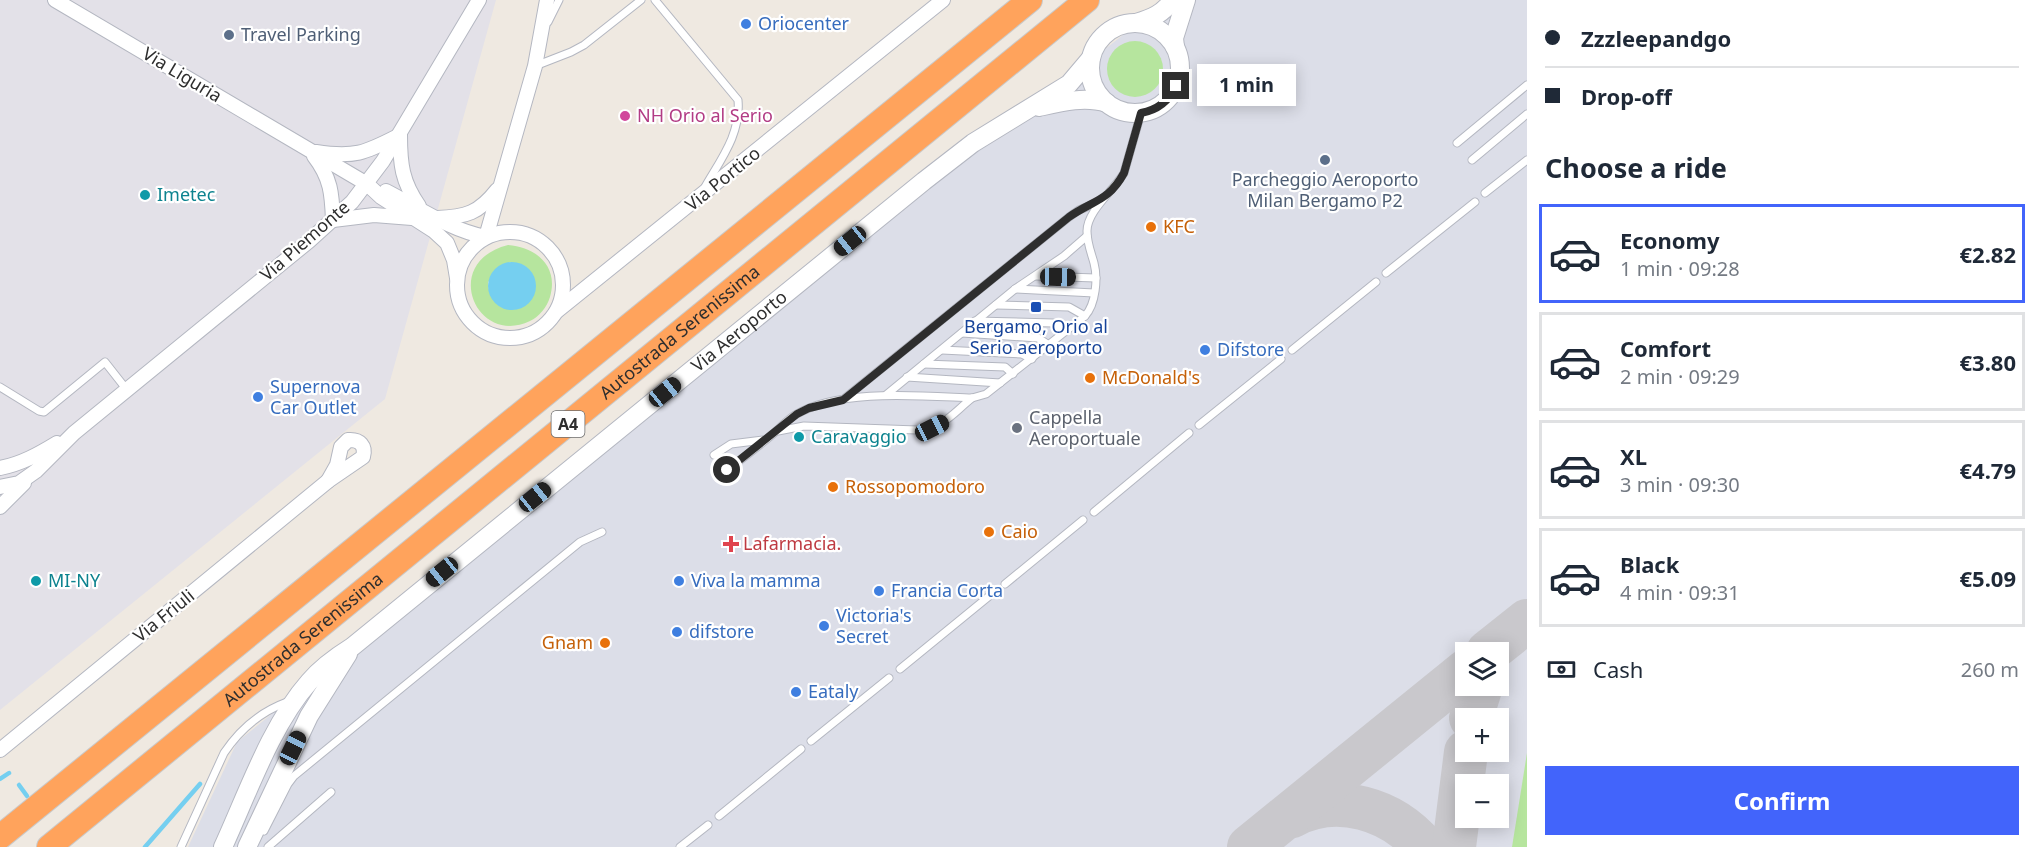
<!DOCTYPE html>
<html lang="en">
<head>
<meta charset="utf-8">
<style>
	:root { --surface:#fff; --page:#f6f6f7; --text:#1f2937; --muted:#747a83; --line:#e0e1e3; --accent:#4264fb }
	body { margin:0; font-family:"Noto Sans",sans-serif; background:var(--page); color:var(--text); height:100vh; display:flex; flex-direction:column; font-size:22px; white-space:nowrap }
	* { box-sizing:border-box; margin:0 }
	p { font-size:20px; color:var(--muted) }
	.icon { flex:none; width:33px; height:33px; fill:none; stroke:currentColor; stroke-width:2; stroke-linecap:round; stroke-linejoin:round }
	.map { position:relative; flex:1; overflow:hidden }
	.details { display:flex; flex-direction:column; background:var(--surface); width:510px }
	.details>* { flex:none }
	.hud { display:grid; align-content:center; height:132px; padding:0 18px; background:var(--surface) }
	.controls { position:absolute; left:1455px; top:642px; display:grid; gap:12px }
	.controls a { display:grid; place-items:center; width:54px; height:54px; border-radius:0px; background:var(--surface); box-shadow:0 3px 15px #0003; font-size:30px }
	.end { position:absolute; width:27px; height:27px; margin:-14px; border:8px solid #2e2e2e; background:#fff; box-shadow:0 0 0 3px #fff }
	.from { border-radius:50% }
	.bubble { position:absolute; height:42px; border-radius:0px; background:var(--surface); box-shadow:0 3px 15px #0003; font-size:20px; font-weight:700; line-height:42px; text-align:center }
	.car { position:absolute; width:18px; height:36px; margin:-18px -9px; border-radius:8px; box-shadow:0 0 4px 2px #0007; background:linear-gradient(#222 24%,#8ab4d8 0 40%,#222 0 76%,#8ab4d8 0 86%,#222 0) }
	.hud b { display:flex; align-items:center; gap:21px; height:57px; font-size:22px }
	.hud b+b { border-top:2px solid var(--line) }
	.hud i { width:15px; height:15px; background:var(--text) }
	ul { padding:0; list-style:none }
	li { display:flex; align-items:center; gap:18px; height:99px; margin:0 12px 9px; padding:0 6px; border:3px solid var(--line); border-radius:0px }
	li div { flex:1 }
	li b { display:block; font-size:22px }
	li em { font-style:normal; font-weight:700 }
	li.active { border-color:var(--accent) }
	li>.icon { width:54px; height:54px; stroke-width:1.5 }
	h2 { padding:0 18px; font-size:27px; line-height:72px }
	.pay { display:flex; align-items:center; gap:15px; height:66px; padding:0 18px; font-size:22px }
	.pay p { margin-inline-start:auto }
	.action { display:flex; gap:12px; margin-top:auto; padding:12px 18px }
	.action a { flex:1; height:69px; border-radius:0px; background:var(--accent); color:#fff; font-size:24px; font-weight:700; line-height:69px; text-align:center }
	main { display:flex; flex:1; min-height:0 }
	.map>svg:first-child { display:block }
</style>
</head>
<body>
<main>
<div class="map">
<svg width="1527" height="847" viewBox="0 0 1527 847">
	<rect width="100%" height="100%" fill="#efe9e1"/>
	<!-- industrial -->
	<path fill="#e3e1e8" d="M0 0H496L385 399 0 710Z"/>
	<!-- airport -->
	<path fill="#dcdee8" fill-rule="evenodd" d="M1167 0H1527V847H188L237 742 517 516ZM1466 652H1498V686H1466ZM1466 718H1498V752H1466ZM1466 784H1498V818H1466Z"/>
	<!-- green -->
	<g fill="#b6e59e" fill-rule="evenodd">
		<circle cx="1135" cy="69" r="28"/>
		<path d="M508 245C536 247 559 266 550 297 547 307 539 317 530 321 476 347 440 262 508 245ZM510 262 525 266 534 278 518 309C500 310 488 300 488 282Z"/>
		<path d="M1527 753V847H1512Z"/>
	</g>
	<!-- water -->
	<circle fill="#75cff0" cx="512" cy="286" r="24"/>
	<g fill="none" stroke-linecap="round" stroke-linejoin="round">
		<!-- stream -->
		<g stroke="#75cff0" stroke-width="4.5">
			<path d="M0 779 9 773"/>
			<path d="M19 785 27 796"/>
			<path d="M145 847 200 784"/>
		</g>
		<!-- taxiway -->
		<g stroke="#c9c8cc" stroke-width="44">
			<path d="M1488 652 1527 621"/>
			<path d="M1471 718 1481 686"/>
			<path d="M1292 816C1337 792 1392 809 1424 847"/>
			<path d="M1249 847 1466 671"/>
			<path d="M1454 847 1466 752"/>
		</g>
		<!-- lane casing -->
		<g stroke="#b4b7c1" stroke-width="9">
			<g id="lane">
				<path d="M655 0 738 100C741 134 721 159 705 187"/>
				<path d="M548 22 559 0"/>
				<path d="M535 66 571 52 584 45 641 0"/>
				<path d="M1457 143 1527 85"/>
				<path d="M1472 160 1527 114"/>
				<path d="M1485 193 1527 160"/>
				<path d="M1386 273 1475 202"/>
				<path d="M1036 276 1096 278"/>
				<path d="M1015 289 1094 293"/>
				<path d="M996 305 1069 307 1085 316"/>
				<path d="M975 321 1053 323 1067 331"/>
				<path d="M962 333 1038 338 1049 345"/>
				<path d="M942 350 1022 354 1032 359"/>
				<path d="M1292 350 1376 282"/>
				<path d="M924 364 1005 367 1013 374"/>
				<path d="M907 377 1000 383"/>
				<path d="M0 387 39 411 44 412 105 362 127 390"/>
				<path d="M886 395 1015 289 1064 256 1087 236"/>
				<path d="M845 398 1069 217 1079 210 1101 201"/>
				<path d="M1199 425 1281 359"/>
				<path d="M778 431 804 426 917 430C945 427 952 414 972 398"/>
				<path d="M714 455 731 444 763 440"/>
				<path d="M727 470C743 458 759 446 774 433 781 427 787 420 795 415 839 388 922 396 972 398L986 394 1085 316C1096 304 1098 278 1094 263 1091 252 1087 243 1087 231 1087 211 1114 190 1124 173L1141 113"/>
				<path d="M1094 512 1189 433"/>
				<path d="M1005 584 1083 520"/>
				<path d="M900 669 993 593"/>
				<path d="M811 741 889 678"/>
				<path d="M719 816 801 749"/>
				<path d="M264 831 288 784 294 776 580 542 602 532"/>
				<path d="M181 847 224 753C240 729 260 712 287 702"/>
				<path d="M268 847 331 792"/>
				<path d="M680 847 708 825"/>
			</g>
		</g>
		<!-- street casing -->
		<g stroke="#b4b7c1" stroke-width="16">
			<g id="street">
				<path d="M55 0 367 184 381 197 434 231 447 243 454 260 457 278"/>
				<path d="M400 135C400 164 402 182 419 206"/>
				<path d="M316 152C354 158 365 153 398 136"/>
				<path d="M314 156C331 178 332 194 333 220"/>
				<path d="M386 191C419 208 450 230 486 237"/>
				<path d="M437 218C466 217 479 213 497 190"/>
				<path d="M333 220 374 215 412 218"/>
				<circle cx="510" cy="285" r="53"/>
				<path d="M486 237 535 66 547 0"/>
				<path d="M557 311 943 0"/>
				<path d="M348 440C360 439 366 446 363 457L328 481 337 465 341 447Z"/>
				<path d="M0 468C21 464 39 454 57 443"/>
				<path d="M0 487 19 483 36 471 74 433 309 241 352 202 383 161 479 0"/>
				<path d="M0 507 24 483"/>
				<path d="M0 750 328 481"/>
			</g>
		</g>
		<!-- secondary casing -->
		<g stroke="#b4b7c1" stroke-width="20">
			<g id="secondary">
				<path d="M1136 23C1153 18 1162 14 1173 0"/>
				<circle cx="1135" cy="68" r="45"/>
				<path d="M1175 47 1174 38 1186 0"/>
				<path d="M1039 107C1061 102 1085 96 1107 103"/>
				<path id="s1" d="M223 847C247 795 271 725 309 682 321 668 336 657 352 647L924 181 973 143 1069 84 1091 58"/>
				<path d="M247 847 309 716 348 654"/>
			</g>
		</g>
		<!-- highway casing -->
		<g stroke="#c9c9c9" stroke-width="26">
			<g id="highway">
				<path d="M0 837 1030 0"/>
				<path id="s2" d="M49 847 1087 0"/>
			</g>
		</g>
		<!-- lane -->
		<use href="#lane" stroke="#fff" stroke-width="7"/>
		<!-- street -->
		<use href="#street" stroke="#fff" stroke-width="14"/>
		<!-- secondary -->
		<use href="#secondary" stroke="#fff" stroke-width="18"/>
		<!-- highway -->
		<use href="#highway" stroke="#ffa35c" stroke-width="24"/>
	</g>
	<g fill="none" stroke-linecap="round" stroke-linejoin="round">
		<!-- route -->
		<path stroke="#2e2e2e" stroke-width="8" d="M727 470 797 414 809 408 843 400 1069 217C1093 200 1108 202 1124 173L1141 113C1157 110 1169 101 1176 86"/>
	</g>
	<!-- markers -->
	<g fill="#3f7fe0" stroke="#fff" stroke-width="2">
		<circle cx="746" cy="24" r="6"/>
		<circle cx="1205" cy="350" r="6"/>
		<circle cx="258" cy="397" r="6"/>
		<circle cx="679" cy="581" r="6"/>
		<circle cx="879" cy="591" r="6"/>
		<circle cx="824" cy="626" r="6"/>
		<circle cx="677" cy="632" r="6"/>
		<circle cx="796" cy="692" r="6"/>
	</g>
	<g fill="#5c6f8a" stroke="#fff" stroke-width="2">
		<circle cx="229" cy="35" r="6"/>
		<circle cx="1325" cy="160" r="6"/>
	</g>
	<circle fill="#d1479c" stroke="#fff" stroke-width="2" cx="625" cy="116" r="6"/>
	<g fill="#0f9aa8" stroke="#fff" stroke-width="2">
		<circle cx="145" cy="195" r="6"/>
		<circle cx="799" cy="437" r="6"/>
		<circle cx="36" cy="581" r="6"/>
	</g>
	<g fill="#e8710a" stroke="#fff" stroke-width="2">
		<circle cx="1151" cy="227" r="6"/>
		<circle cx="1090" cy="378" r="6"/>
		<circle cx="833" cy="487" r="6"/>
		<circle cx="989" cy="532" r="6"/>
		<circle cx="605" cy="643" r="6"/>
	</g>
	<rect fill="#1a4fb4" stroke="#fff" stroke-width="2" x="1030" y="301" width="12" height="12" rx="3"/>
	<circle fill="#6b7280" stroke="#fff" stroke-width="2" cx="1017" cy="428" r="6"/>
	<path fill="#e0444e" stroke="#fff" stroke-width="2" d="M728 535h6v6h6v6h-6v6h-6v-6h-6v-6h6z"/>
	<g text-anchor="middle" stroke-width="4.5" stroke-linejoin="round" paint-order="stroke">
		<!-- shield labels -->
		<rect fill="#fff" stroke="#6d6d6d" stroke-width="1.5" x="551.5" y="411" width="33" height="26" rx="4.5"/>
		<g font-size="16" font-weight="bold" fill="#2e2e2e">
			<text x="568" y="430">A4</text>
		</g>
		<!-- shop labels -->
		<g font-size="18" fill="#366cbe" stroke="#fff" text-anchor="start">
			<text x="758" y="30">Oriocenter</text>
			<text x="1217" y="356">Difstore</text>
			<text x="270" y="393">Supernova<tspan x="270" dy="21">Car Outlet</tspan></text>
			<text x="691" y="587">Viva la mamma</text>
			<text x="891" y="597">Francia Corta</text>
			<text x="836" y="622">Victoria's<tspan x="836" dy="21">Secret</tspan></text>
			<text x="689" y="638">difstore</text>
			<text x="808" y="698">Eataly</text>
		</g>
		<!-- service labels -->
		<g font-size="18" fill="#4e5e75" stroke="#fff" text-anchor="start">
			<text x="241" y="41">Travel Parking</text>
			<text x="1325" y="186" text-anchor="middle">Parcheggio Aeroporto<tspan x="1325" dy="21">Milan Bergamo P2</tspan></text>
		</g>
		<!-- street labels -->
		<g font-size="18" fill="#2e2e2e" stroke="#fff">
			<text transform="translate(182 75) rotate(31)" y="6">Via Liguria</text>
			<text transform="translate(723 179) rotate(-39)" y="6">Via Portico</text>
			<text transform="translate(305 241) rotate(-41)" y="6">Via Piemonte</text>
			<text dy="6" stroke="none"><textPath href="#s1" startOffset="742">Via Aeroporto</textPath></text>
			<text dy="6" stroke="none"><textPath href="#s2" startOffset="814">Autostrada Serenissima</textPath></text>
			<text transform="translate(164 616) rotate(-39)" y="6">Via Friuli</text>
			<text dy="6" stroke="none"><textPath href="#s2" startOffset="328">Autostrada Serenissima</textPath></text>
		</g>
		<!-- hotel labels -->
		<g font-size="18" fill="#b23c85" stroke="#fff" text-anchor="start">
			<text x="637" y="122">NH Orio al Serio</text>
		</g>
		<!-- culture labels -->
		<g font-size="18" fill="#0d838f" stroke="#fff" text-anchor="start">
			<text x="157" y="201">Imetec</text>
			<text x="811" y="443">Caravaggio</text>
			<text x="48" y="587">MI-NY</text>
		</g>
		<!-- food labels -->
		<g font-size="18" fill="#c56008" stroke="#fff" text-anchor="start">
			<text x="1163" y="233">KFC</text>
			<text x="1102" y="384">McDonald's</text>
			<text x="845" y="493">Rossopomodoro</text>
			<text x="1001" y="538">Caio</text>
			<text x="593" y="649" text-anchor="end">Gnam</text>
		</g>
		<!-- transit labels -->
		<g font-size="18" fill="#164399" stroke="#fff">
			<text x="1036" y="333">Bergamo, Orio al<tspan x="1036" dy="21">Serio aeroporto</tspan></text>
		</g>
		<!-- worship labels -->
		<g font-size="18" fill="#5b616d" stroke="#fff" text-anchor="start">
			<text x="1029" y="424">Cappella<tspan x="1029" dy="21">Aeroportuale</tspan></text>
		</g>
		<!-- health labels -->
		<g font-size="18" fill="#be3a42" stroke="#fff" text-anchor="start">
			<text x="743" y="550">Lafarmacia.</text>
		</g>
	</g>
</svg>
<div class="controls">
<a><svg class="icon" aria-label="layers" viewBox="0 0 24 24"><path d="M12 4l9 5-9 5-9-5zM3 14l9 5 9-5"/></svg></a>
<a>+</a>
<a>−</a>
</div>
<i class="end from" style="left:727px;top:470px"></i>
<i class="end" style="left:1176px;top:86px"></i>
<div class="bubble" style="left:1197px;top:64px;width:99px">1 min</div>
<i class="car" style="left:850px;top:241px;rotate:231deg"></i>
<i class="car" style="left:1058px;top:277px;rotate:91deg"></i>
<i class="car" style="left:665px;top:392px;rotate:51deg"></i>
<i class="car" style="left:932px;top:428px;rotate:63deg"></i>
<i class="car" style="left:535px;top:497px;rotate:51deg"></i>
<i class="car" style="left:442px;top:572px;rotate:231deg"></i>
<i class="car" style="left:293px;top:748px;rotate:26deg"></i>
</div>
<section class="details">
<div class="hud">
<b><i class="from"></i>Zzzleepandgo</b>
<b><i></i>Drop-off</b>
</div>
<h2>Choose a ride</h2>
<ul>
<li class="active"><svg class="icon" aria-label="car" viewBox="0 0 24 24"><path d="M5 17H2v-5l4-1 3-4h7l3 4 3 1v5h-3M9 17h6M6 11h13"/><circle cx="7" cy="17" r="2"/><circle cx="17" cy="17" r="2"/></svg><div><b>Economy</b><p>1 min · 09:28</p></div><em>€2.82</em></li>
<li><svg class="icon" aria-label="car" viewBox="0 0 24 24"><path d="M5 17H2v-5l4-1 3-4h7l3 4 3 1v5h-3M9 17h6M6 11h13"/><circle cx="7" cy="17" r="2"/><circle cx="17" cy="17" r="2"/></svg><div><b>Comfort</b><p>2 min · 09:29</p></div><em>€3.80</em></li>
<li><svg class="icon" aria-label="car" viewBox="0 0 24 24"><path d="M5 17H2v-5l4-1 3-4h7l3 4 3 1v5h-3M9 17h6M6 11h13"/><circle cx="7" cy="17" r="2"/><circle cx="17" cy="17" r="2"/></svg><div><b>XL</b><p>3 min · 09:30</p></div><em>€4.79</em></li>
<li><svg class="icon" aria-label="car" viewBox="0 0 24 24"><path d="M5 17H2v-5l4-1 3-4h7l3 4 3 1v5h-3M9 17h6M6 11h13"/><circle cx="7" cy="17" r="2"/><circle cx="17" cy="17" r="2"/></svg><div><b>Black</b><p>4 min · 09:31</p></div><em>€5.09</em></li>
</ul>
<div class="pay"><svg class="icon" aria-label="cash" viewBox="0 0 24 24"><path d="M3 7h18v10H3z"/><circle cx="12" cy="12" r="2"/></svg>Cash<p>260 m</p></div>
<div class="action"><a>Confirm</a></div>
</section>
</main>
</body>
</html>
